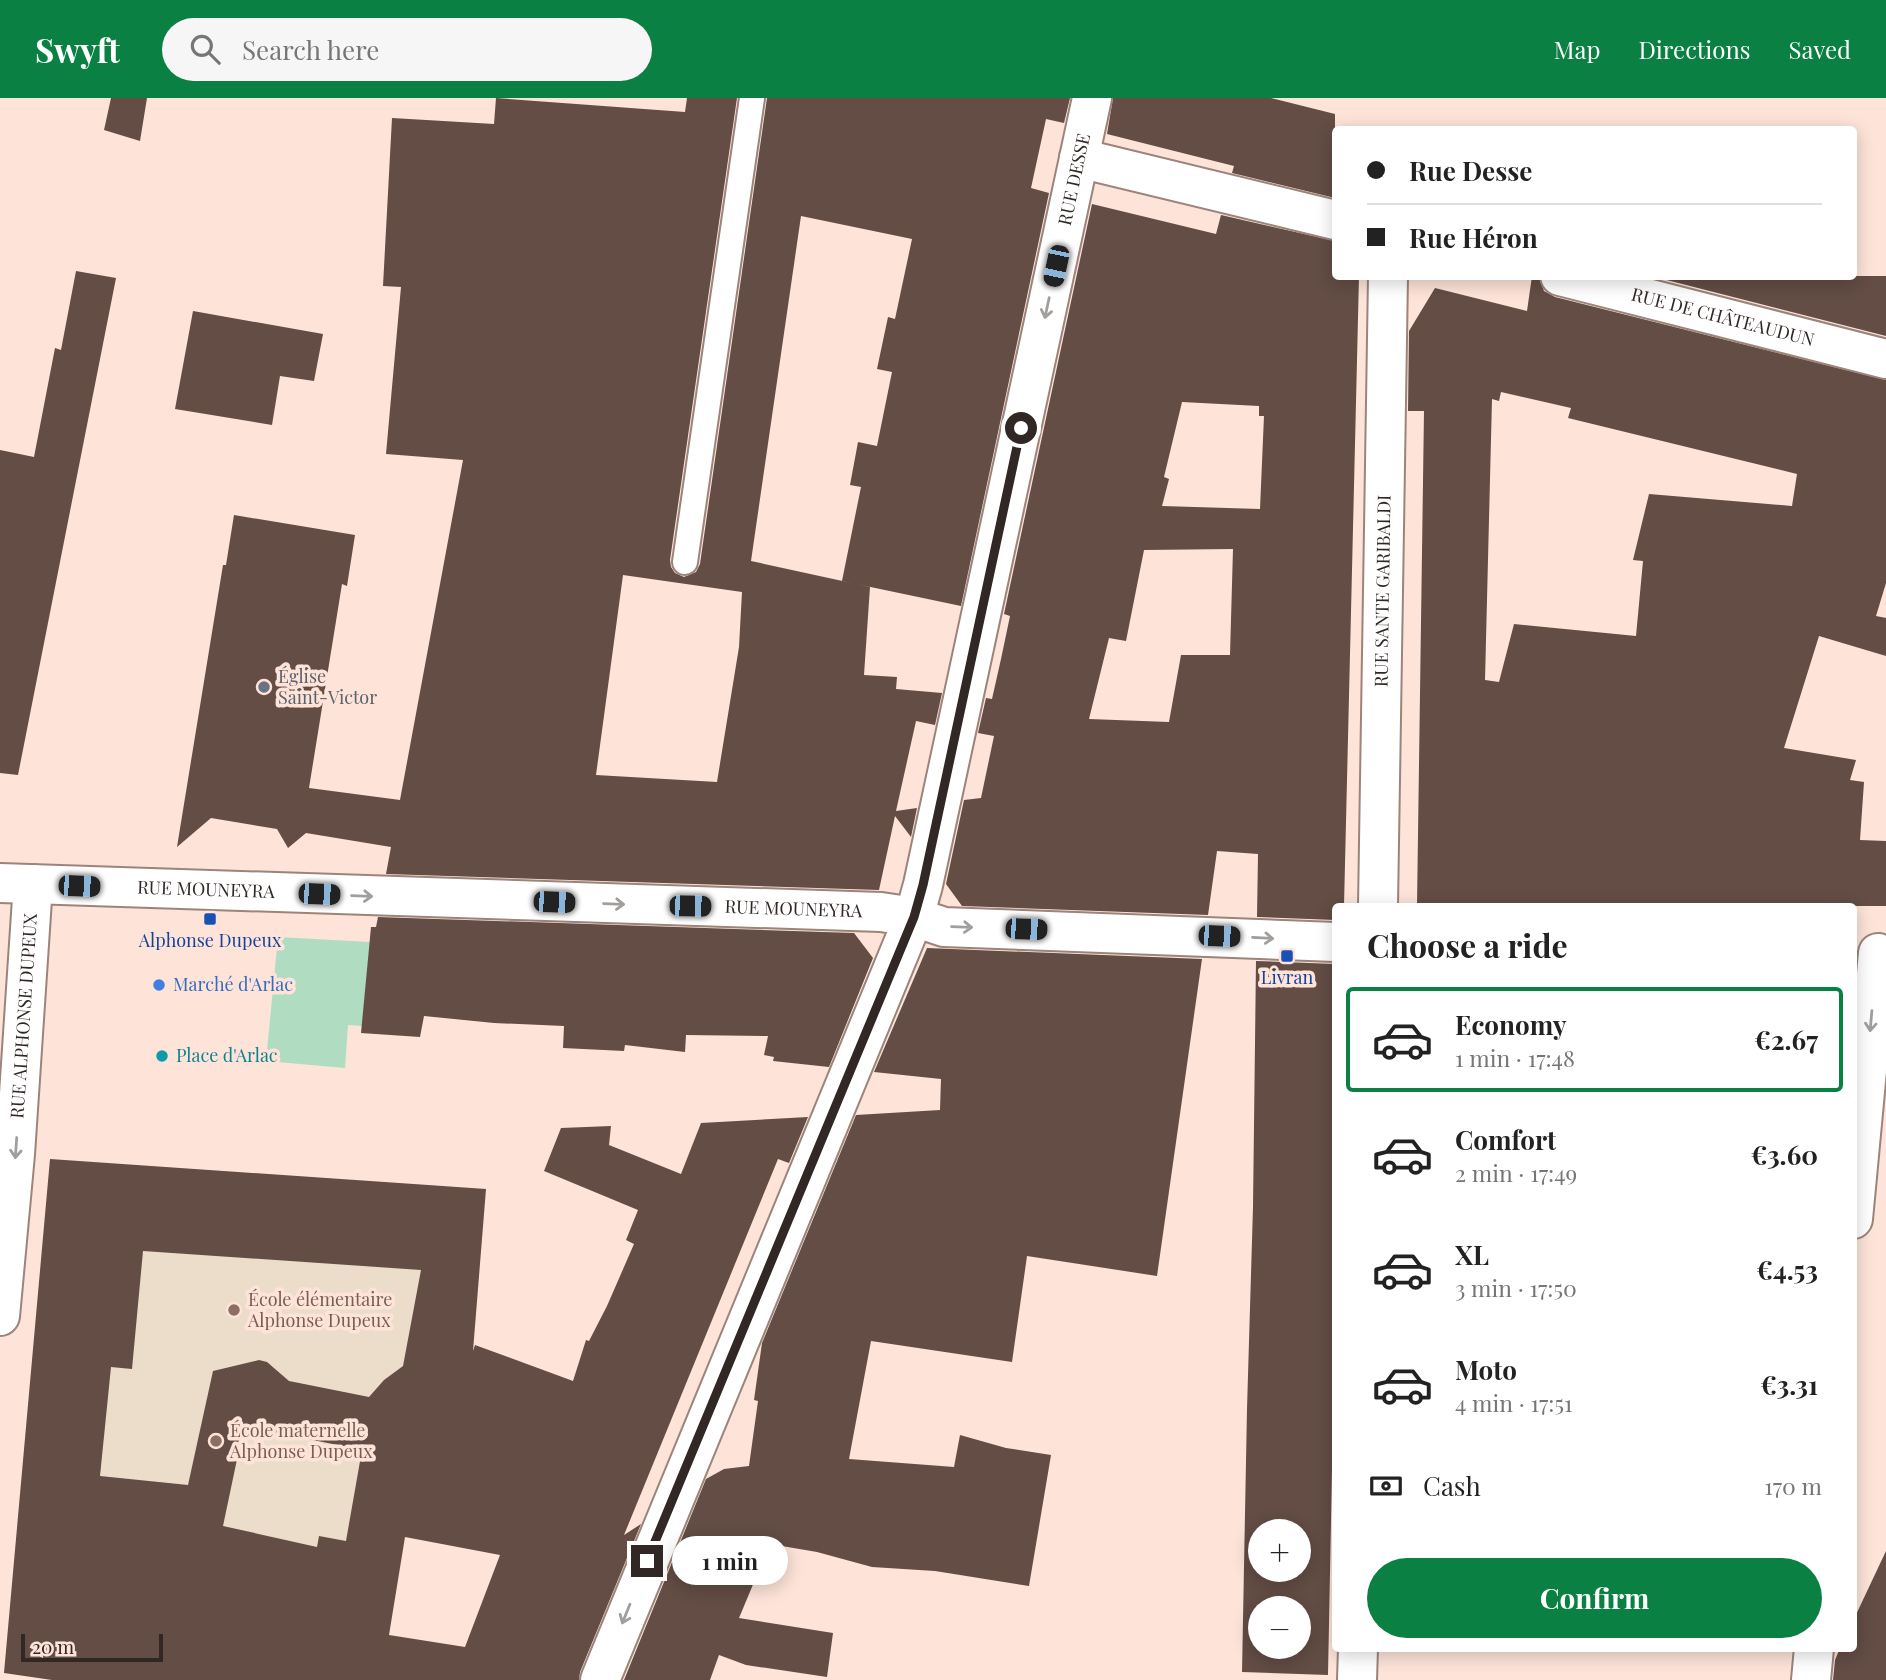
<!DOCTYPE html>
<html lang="en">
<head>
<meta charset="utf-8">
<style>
	:root { --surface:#fff; --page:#f6f6f6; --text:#222; --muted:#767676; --line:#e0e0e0; --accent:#0b8043 }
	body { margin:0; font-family:"Playfair Display",serif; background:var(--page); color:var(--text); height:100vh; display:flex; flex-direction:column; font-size:26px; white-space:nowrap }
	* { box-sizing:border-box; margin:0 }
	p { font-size:23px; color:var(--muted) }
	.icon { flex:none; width:38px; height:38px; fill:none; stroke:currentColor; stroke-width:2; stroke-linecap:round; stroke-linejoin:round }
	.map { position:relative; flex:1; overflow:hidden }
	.drawer { position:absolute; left:1332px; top:805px; width:525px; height:749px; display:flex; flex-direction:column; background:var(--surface); border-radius:7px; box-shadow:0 4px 18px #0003 }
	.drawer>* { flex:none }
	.guide { position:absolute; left:1332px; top:28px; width:525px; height:154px; border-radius:7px; box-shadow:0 4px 18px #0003; display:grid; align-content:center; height:154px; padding:0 35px; background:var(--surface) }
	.tools { position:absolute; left:1248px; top:1421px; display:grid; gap:14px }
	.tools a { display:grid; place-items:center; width:63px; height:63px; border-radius:50%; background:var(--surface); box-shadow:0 4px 18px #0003; font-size:35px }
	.scale { position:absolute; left:21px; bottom:18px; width:142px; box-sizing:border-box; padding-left:7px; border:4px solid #312724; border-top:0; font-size:19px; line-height:24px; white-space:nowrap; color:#312724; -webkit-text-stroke:5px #fde3d8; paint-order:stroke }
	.end { position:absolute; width:32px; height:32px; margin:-16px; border:9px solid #312724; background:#fff; box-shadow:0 0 0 4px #fff }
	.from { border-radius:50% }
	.bubble { position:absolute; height:49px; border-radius:24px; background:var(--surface); box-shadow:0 4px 18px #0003; font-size:23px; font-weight:700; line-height:49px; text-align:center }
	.car { position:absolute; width:21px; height:42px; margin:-21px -10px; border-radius:9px; box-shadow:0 0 5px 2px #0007; background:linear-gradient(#222 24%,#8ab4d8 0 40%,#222 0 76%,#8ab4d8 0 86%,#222 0) }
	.guide b { display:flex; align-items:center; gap:24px; height:66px; font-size:26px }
	.guide b+b { border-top:2px solid var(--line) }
	.guide i { width:18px; height:18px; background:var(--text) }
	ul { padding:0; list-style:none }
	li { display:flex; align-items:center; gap:21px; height:105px; margin:0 14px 10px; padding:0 21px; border:4px solid transparent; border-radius:7px }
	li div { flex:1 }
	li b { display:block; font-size:26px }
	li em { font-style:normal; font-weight:700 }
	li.current { border-color:var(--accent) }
	li>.icon { width:63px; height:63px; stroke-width:1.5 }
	h2 { padding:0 35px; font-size:32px; line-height:84px }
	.pay { display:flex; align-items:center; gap:18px; height:77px; padding:0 35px; font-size:26px }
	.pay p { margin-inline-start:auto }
	.action { display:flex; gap:14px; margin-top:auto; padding:14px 35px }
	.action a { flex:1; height:80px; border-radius:42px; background:var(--accent); color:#fff; font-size:28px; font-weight:700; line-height:80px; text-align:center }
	header { display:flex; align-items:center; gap:42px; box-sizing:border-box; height:98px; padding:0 35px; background:var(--accent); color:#fff }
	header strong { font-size:33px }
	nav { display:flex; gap:38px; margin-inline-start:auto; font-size:24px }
	.search { width:490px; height:63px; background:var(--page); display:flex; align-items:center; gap:18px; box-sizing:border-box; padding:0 24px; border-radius:38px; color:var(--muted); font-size:26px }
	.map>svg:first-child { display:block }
</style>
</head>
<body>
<header>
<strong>Swyft</strong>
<div class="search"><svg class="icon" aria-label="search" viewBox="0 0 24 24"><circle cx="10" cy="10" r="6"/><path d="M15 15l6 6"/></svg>Search here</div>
<nav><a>Map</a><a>Directions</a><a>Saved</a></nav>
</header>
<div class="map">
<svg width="1886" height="1582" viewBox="0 0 1886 1582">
	<rect width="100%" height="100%" fill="#fde3d8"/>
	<!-- education -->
	<path fill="#ecdcca" d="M455 1089 437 1186 346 1443 319 1438 317 1449 204 1425 150 1445 17 1433 45 1124Z"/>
	<!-- green -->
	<path fill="#b0ddc1" d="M278 839 370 844 362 928 348 927 345 970 266 963Z"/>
	<!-- building -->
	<g fill="#634d45" fill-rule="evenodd">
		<path d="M111 0H147L140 43 104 32Z"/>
		<path d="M496 0 685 14 687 0H737L670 462 671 469 675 475 684 479 696 474 700 466 767 0H1070L1064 25 1046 21 1031 90 1049 95 961 508 842 483 861 389 850 387 858 344 877 348 892 274 877 271 888 219 895 221 912 141 801 118 751 463 870 489 864 577 897 579 896 591 942 595 935 627 916 623 896 713 917 710 911 739 895 718 879 792 386 776 391 749 306 735 288 750 277 731 211 720 177 749 223 467H226L234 417 355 437 347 488 342 486 309 690 400 702 463 362 386 356 401 189 383 188 392 20 494 26ZM623 477 742 494 739 549 717 684 596 677Z"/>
		<path d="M1113 0H1271L1335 16V100L1232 75 1234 68 1107 36Z"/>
		<path d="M1092 106 1216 136 1221 117 1335 143V178H1359L1344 808H1335V822L1257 819 1258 756 1217 753 1208 817 962 808 946 786 964 702 981 700 994 638 978 635 986 600 992 601 1001 561 1010 518 1004 516ZM1182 304 1259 308V318H1264L1260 411 1162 408 1169 381 1164 379ZM1233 451 1230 557H1181L1169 624 1089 621 1109 540 1126 543 1144 452Z"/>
		<path d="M76 173 116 180 18 677 0 675V352L34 359 55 250 61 252Z"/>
		<path d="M1532 178H1539L1544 193 1555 199 1886 282V485L1876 518 1886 520V558L1819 538 1784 650 1856 662 1850 682 1864 684 1860 742 1886 743V808H1417L1424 313H1408L1409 233 1435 190 1527 213ZM1501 294 1571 310 1568 320 1797 376 1792 408 1649 396 1633 462 1643 463 1636 538 1514 526 1499 584 1485 582 1492 301 1499 303Z"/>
		<path d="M1651 178H1886V238Z"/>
		<path d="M193 213 323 236 314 283 280 278 272 327 175 311Z"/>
		<path d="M378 819 854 835 873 860 829 969 773 963 774 959 764 957 768 938 686 937 685 954 625 947 624 953 563 950 564 928 494 925 424 918 420 939 361 935 371 829H376Z"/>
		<path d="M927 850 1202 861 1157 1178 1027 1158 1012 1264 871 1243 849 1361 954 1369 960 1337 1006 1350 1051 1357 1029 1488 935 1473 872 1469 817 1454 770 1446 739 1520 833 1535 827 1579 746 1567 719 1557 710 1582H624L706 1381 724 1371 749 1368 758 1303 754 1302 762 1245 856 1017 940 1012 941 981 874 974Z"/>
		<path d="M1256 863 1335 866V1218L1328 1577 1242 1574 1247 1311 1253 1109ZM1260 1433H1298V1472H1260ZM1260 1510H1298V1549H1260Z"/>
		<path d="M808 1019 789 1065 778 1061 624 1437 641 1426 580 1574 579 1582H52L4 1575 50 1061 486 1091 473 1253 475 1247 573 1283 586 1242 589 1243 607 1208 634 1146 626 1142 638 1112 544 1073 561 1030 611 1028 609 1047 681 1076 701 1025ZM143 1153 421 1172 403 1268 384 1282 369 1299 289 1283 267 1264 259 1262 213 1273 188 1387 100 1378 111 1269 132 1271ZM244 1328 362 1352 346 1443 319 1438 317 1449 223 1428ZM405 1439 500 1457 465 1549 389 1537Z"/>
		<path d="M1886 1453V1582H1833L1835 1562 1840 1550H1853V1523Z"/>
	</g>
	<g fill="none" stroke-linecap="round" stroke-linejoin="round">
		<!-- service casing -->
		<g stroke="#9c847b" stroke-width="28">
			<path id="service" d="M685 464 752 0"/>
		</g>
		<!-- minor casing -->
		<g stroke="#9c847b" stroke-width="42">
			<g id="minor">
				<path d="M1079 60 1335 122"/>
				<path id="s1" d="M1560 178 1886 261"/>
				<path id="s2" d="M0 785 881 814 914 819 944 829 1335 844"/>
				<path id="s3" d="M1378 808 1388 178"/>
				<path d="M1853 1121 1878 855"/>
				<path id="s4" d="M0 1218 15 1056 33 786"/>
				<path id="s5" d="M600 1582 914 819 923 787 1092 0"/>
				<path d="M1357 1582 1358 1550"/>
				<path d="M1811 1582 1814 1550"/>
			</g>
		</g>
		<!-- service -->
		<use href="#service" stroke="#fff" stroke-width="24"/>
		<!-- minor -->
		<use href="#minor" stroke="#fff" stroke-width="38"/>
	</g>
	<!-- one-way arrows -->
	<defs><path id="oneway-shaft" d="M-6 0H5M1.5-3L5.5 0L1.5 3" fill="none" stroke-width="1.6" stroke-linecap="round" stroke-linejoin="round" transform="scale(1.75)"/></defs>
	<g stroke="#a29e9c">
		<use href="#oneway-shaft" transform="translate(1047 210) rotate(102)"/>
		<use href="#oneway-shaft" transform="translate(362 798) rotate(2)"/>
		<use href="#oneway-shaft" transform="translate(614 806) rotate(2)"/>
		<use href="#oneway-shaft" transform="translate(962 829) rotate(2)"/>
		<use href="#oneway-shaft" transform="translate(1263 840) rotate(3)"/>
		<use href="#oneway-shaft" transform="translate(1871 923) rotate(95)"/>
		<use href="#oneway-shaft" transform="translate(16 1050) rotate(94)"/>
		<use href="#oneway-shaft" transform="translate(626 1516) rotate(112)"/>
	</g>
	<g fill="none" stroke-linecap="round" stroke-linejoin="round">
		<!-- route -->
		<path stroke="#312724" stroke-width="9" d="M647 1463 914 819 923 787 1021 330"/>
	</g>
	<!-- markers -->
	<circle fill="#6b7280" stroke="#fde3d8" stroke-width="2.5" cx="264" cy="589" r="7"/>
	<g fill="#1a4fb4" stroke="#fde3d8" stroke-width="2.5">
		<rect x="203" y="814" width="14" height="14" rx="3.5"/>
		<rect x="1280" y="851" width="14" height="14" rx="3.5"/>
	</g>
	<circle fill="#3f7fe0" stroke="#fde3d8" stroke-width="2.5" cx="159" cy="887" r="7"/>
	<circle fill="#0f9aa8" stroke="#fde3d8" stroke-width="2.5" cx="162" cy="958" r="7"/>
	<g fill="#8d6e63" stroke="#fde3d8" stroke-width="2.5">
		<circle cx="234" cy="1212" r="7"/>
		<circle cx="216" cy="1343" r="7"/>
	</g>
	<g text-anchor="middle" stroke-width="7" stroke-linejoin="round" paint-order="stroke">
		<!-- street labels -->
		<g font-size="18" fill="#312724" stroke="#fde3d8">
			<text dy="6" stroke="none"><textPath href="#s5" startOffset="1580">RUE DESSE</textPath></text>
			<text dy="6" stroke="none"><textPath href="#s1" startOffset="168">RUE DE CHÂTEAUDUN</textPath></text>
			<text dy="6" stroke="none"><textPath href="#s3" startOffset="315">RUE SANTE GARIBALDI</textPath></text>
			<text dy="6" stroke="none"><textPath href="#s2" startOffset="206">RUE MOUNEYRA</textPath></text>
			<text dy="6" stroke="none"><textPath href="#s2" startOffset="794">RUE MOUNEYRA</textPath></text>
			<text dy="6" stroke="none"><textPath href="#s4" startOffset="301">RUE ALPHONSE DUPEUX</textPath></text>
		</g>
		<!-- worship labels -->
		<g font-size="18" fill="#5b616d" stroke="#fde3d8" text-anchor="start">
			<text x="278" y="585">Église<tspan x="278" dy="21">Saint-Victor</tspan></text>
		</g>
		<!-- transit labels -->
		<g font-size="18" fill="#164399" stroke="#fde3d8">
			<text x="210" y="849">Alphonse Dupeux</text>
			<text x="1287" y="886">Livran</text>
		</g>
		<!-- shop labels -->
		<g font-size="18" fill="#366cbe" stroke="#fde3d8" text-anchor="start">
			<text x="173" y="893">Marché d'Arlac</text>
		</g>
		<!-- culture labels -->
		<g font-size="18" fill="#0d838f" stroke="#fde3d8" text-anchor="start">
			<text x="176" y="964">Place d'Arlac</text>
		</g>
		<!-- education labels -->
		<g font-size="18" fill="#785e54" stroke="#fde3d8" text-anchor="start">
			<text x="248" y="1208">École élémentaire<tspan x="248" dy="21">Alphonse Dupeux</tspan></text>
			<text x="230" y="1339">École maternelle<tspan x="230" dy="21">Alphonse Dupeux</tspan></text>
		</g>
	</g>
</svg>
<div class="tools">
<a>+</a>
<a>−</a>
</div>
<div class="scale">20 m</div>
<i class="end from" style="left:1021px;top:330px"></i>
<i class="end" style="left:647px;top:1463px"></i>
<div class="bubble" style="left:672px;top:1438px;width:116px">1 min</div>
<i class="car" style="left:1056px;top:168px;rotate:192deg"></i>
<i class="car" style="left:79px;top:788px;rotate:92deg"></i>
<i class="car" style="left:319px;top:796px;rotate:92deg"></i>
<i class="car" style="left:554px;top:804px;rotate:92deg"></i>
<i class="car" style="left:690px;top:808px;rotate:91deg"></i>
<i class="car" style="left:1026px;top:831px;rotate:92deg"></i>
<i class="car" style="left:1219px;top:838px;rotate:92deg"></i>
<div class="guide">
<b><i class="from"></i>Rue Desse</b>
<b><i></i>Rue Héron</b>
</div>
<section class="drawer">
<h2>Choose a ride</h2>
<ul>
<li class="current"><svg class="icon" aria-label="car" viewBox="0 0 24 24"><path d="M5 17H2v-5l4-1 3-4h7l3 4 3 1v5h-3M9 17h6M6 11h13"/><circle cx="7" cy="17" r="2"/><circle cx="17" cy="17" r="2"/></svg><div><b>Economy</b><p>1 min · 17:48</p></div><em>€2.67</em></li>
<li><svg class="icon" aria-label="car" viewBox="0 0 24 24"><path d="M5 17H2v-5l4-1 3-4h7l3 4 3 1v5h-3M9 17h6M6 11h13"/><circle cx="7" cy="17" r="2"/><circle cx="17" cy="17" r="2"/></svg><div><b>Comfort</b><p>2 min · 17:49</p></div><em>€3.60</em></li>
<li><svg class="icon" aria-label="car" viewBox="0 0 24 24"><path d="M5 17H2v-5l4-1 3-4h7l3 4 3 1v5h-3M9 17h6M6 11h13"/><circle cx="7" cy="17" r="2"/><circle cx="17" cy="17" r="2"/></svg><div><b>XL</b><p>3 min · 17:50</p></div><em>€4.53</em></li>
<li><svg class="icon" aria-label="car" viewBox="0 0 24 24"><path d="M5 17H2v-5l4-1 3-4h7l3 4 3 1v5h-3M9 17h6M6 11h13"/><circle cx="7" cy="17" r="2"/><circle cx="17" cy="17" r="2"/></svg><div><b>Moto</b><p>4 min · 17:51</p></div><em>€3.31</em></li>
</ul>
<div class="pay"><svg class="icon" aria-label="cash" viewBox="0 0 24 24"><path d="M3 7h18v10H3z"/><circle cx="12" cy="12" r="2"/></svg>Cash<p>170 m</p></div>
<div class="action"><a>Confirm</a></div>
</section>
</div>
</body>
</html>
